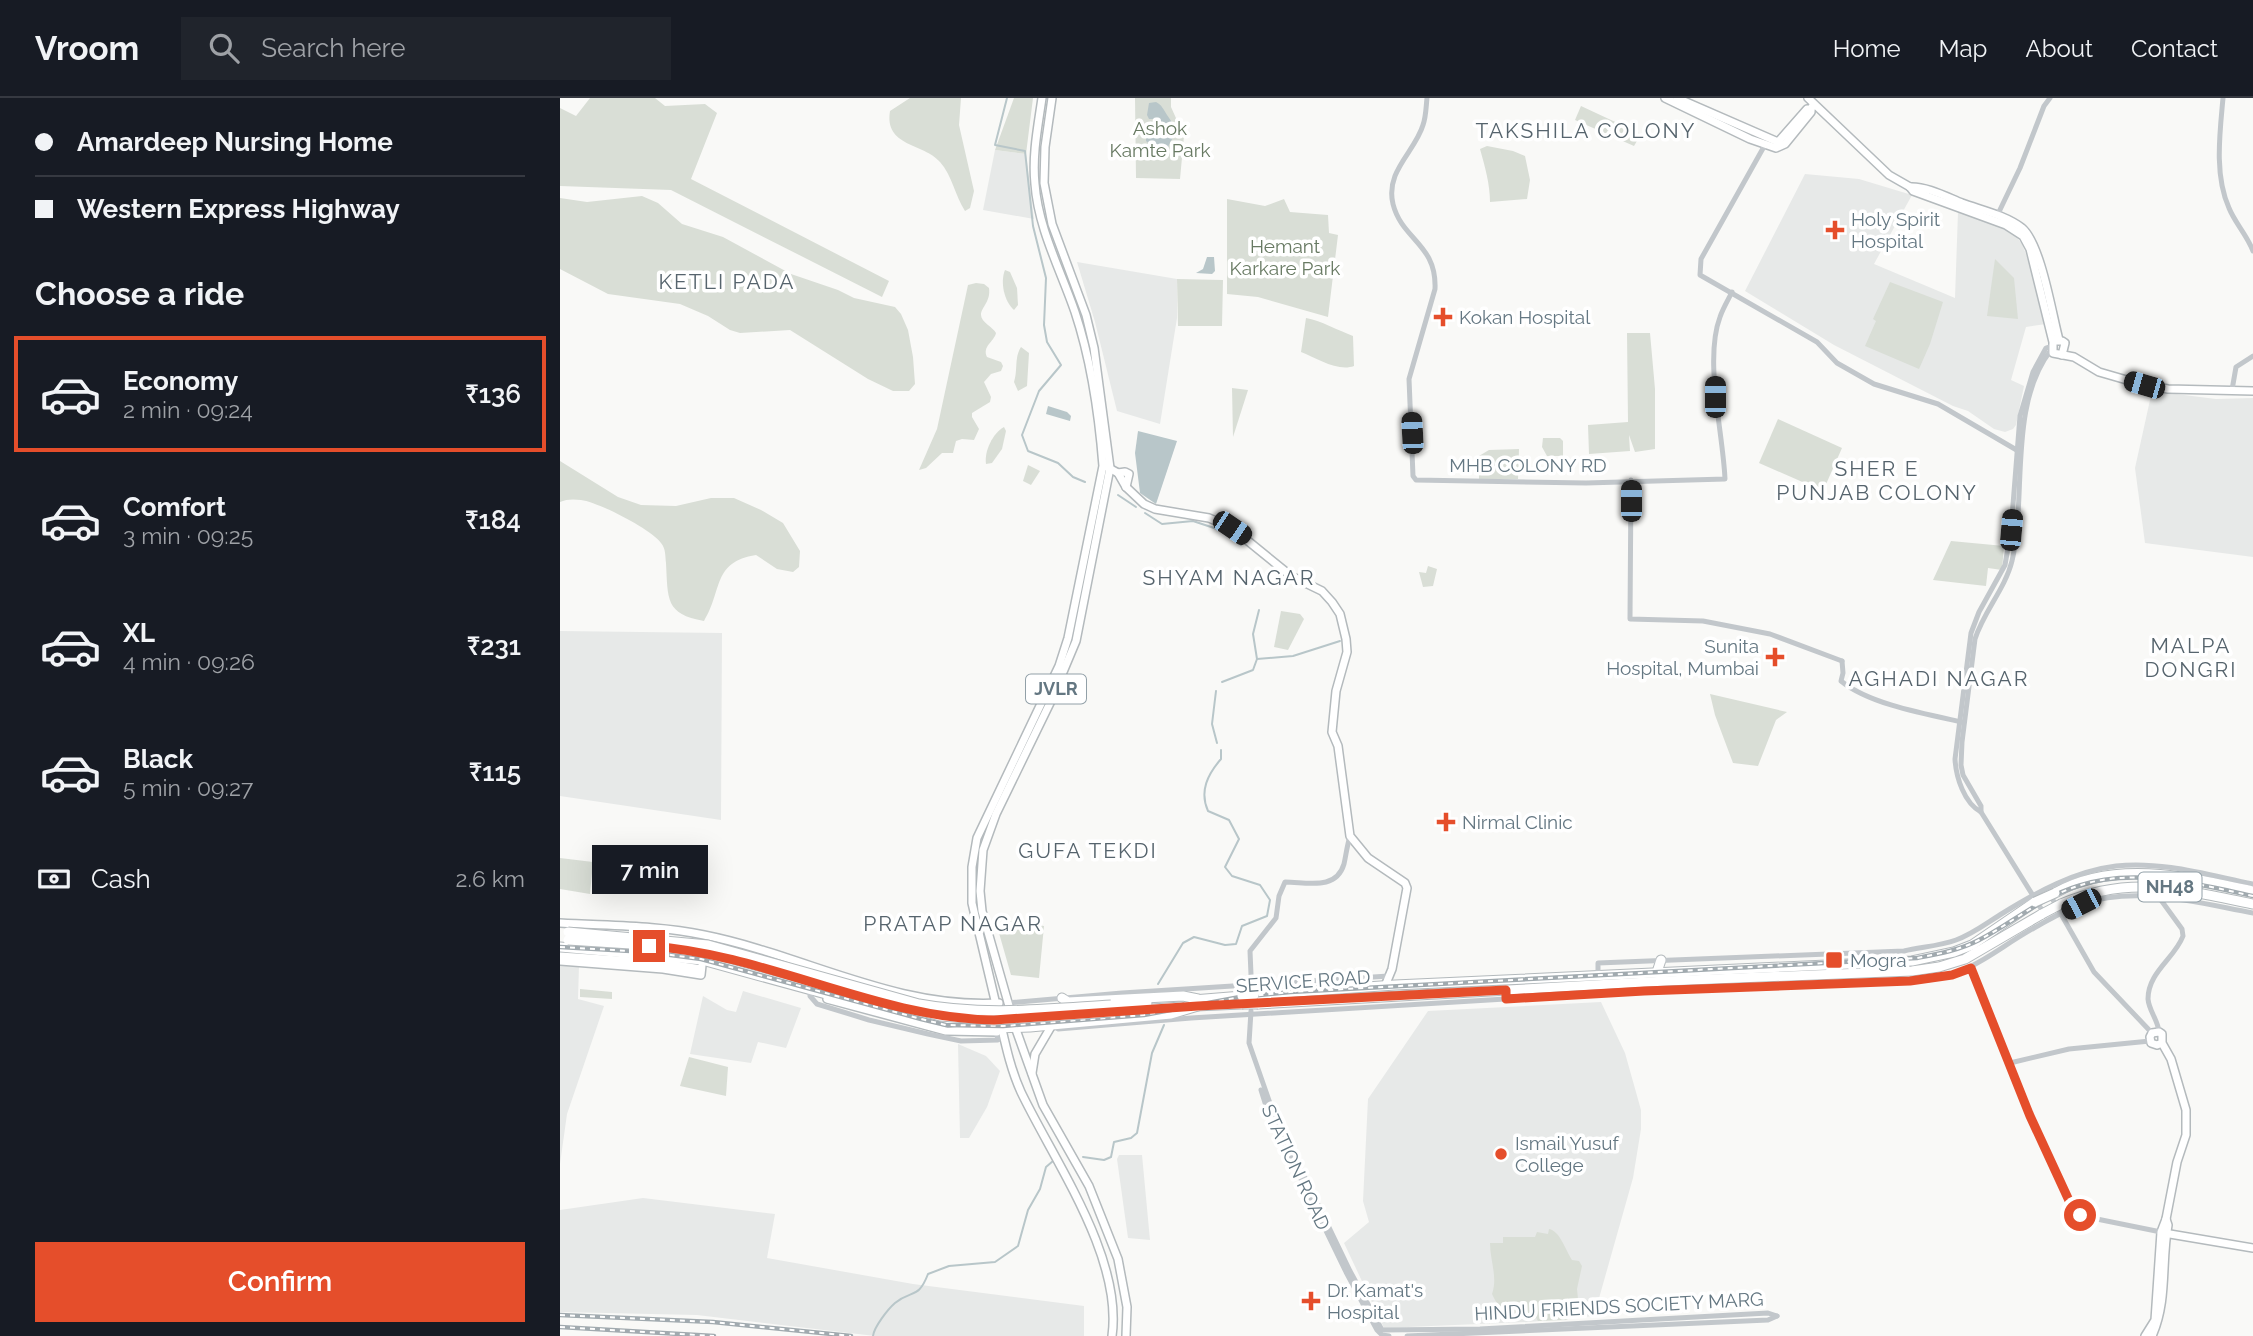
<!DOCTYPE html>
<html lang="en">
<head>
<meta charset="utf-8">
<style>
	:root { --surface:#171b24; --page:#20242c; --text:#f1f3f6; --muted:#9ea1a6; --line:#363941; --accent:#e54e2b }
	body { margin:0; font-family:Raleway,sans-serif; background:var(--page); color:var(--text); height:100vh; display:flex; flex-direction:column; font-size:26px; white-space:nowrap }
	* { box-sizing:border-box; margin:0 }
	p { font-size:23px; color:var(--muted) }
	.icon { flex:none; width:38px; height:38px; fill:none; stroke:currentColor; stroke-width:2; stroke-linecap:round; stroke-linejoin:round }
	.map { position:relative; flex:1; overflow:hidden }
	.sheet { display:flex; flex-direction:column; background:var(--surface); width:560px }
	.sheet>* { flex:none }
	.top-card { display:grid; align-content:center; height:154px; padding:0 35px; background:var(--surface) }
	.end { position:absolute; width:32px; height:32px; margin:-16px; border:9px solid #e54e2b; background:#fff; box-shadow:0 0 0 4px #fff }
	.from { border-radius:50% }
	.bubble { position:absolute; height:49px; border-radius:0px; background:var(--surface); box-shadow:0 7px 28px #0002; font-size:23px; font-weight:600; line-height:49px; text-align:center }
	.car { position:absolute; width:21px; height:42px; margin:-21px -10px; border-radius:9px; box-shadow:0 0 5px 2px #0007; background:linear-gradient(#222 24%,#8ab4d8 0 40%,#222 0 76%,#8ab4d8 0 86%,#222 0) }
	.top-card b { display:flex; align-items:center; gap:24px; height:66px; font-size:26px }
	.top-card b+b { border-top:2px solid var(--line) }
	.top-card i { width:18px; height:18px; background:var(--text) }
	ul { padding:0; list-style:none }
	li { display:flex; align-items:center; gap:21px; height:116px; margin:0 14px 10px; padding:0 21px; border:4px solid transparent; border-radius:0px }
	li div { flex:1 }
	li b { display:block; font-size:26px }
	li em { font-style:normal; font-weight:600 }
	li.current { border-color:var(--accent) }
	li>.icon { width:63px; height:63px; stroke-width:1.5 }
	h2 { padding:0 35px; font-size:32px; line-height:84px }
	.pay { display:flex; align-items:center; gap:18px; height:77px; padding:0 35px; font-size:26px }
	.pay p { margin-inline-start:auto }
	.primary-button { display:flex; gap:14px; margin-top:auto; padding:14px 35px }
	.primary-button a { flex:1; height:80px; border-radius:0px; background:var(--accent); color:#fff; font-size:28px; font-weight:600; line-height:80px; text-align:center }
	header { display:flex; align-items:center; gap:42px; box-sizing:border-box; height:98px; padding:0 35px; background:var(--surface); border-bottom:2px solid var(--line) }
	header strong { font-size:33px }
	nav { display:flex; gap:38px; margin-inline-start:auto; font-size:24px }
	.search { width:490px; height:63px; background:var(--page); display:flex; align-items:center; gap:18px; box-sizing:border-box; padding:0 24px; border-radius:0px; color:var(--muted); font-size:26px }
	main { display:flex; flex:1; min-height:0 }
	.map>svg:first-child { display:block }
</style>
</head>
<body>
<header>
<strong>Vroom</strong>
<div class="search"><svg class="icon" aria-label="search" viewBox="0 0 24 24"><circle cx="10" cy="10" r="6"/><path d="M15 15l6 6"/></svg>Search here</div>
<nav><a>Home</a><a>Map</a><a>About</a><a>Contact</a></nav>
</header>
<main>
<section class="sheet">
<div class="top-card">
<b><i class="from"></i>Amardeep Nursing Home</b>
<b><i></i>Western Express Highway</b>
</div>
<h2>Choose a ride</h2>
<ul>
<li class="current"><svg class="icon" aria-label="car" viewBox="0 0 24 24"><path d="M5 17H2v-5l4-1 3-4h7l3 4 3 1v5h-3M9 17h6M6 11h13"/><circle cx="7" cy="17" r="2"/><circle cx="17" cy="17" r="2"/></svg><div><b>Economy</b><p>2 min · 09:24</p></div><em>₹136</em></li>
<li><svg class="icon" aria-label="car" viewBox="0 0 24 24"><path d="M5 17H2v-5l4-1 3-4h7l3 4 3 1v5h-3M9 17h6M6 11h13"/><circle cx="7" cy="17" r="2"/><circle cx="17" cy="17" r="2"/></svg><div><b>Comfort</b><p>3 min · 09:25</p></div><em>₹184</em></li>
<li><svg class="icon" aria-label="car" viewBox="0 0 24 24"><path d="M5 17H2v-5l4-1 3-4h7l3 4 3 1v5h-3M9 17h6M6 11h13"/><circle cx="7" cy="17" r="2"/><circle cx="17" cy="17" r="2"/></svg><div><b>XL</b><p>4 min · 09:26</p></div><em>₹231</em></li>
<li><svg class="icon" aria-label="car" viewBox="0 0 24 24"><path d="M5 17H2v-5l4-1 3-4h7l3 4 3 1v5h-3M9 17h6M6 11h13"/><circle cx="7" cy="17" r="2"/><circle cx="17" cy="17" r="2"/></svg><div><b>Black</b><p>5 min · 09:27</p></div><em>₹115</em></li>
</ul>
<div class="pay"><svg class="icon" aria-label="cash" viewBox="0 0 24 24"><path d="M3 7h18v10H3z"/><circle cx="12" cy="12" r="2"/></svg>Cash<p>2.6 km</p></div>
<div class="primary-button"><a>Confirm</a></div>
</section>
<div class="map">
<svg width="1693" height="1238" viewBox="0 0 1693 1238">
	<rect width="100%" height="100%" fill="#f9f9f7"/>
	<!-- built -->
	<g fill="#e7e9e8">
		<path d="M435 52 466 56 474 121 423 112Z"/>
		<path d="M1245 76 1299 81 1352 97 1314 166 1395 200 1398 114 1438 127 1454 136 1462 146 1471 169 1486 226 1466 229 1451 282 1464 288 1456 327 1453 331 1445 334 1434 331 1408 313 1393 308 1274 247 1185 193Z"/>
		<path d="M517 164 617 181V220L600 326 557 313 535 224Z"/>
		<path d="M1592 293 1656 301 1693 300V459L1585 445 1575 370Z"/>
		<path d="M0 533 162 535 161 722 0 698Z"/>
		<path d="M0 867 19 868 18 901 44 908 7 1016 0 1066Z"/>
		<path d="M183 893 241 910 226 950 198 944 191 965 130 956 143 898 167 912 176 914Z"/>
		<path d="M1041 904 1065 955 1081 1012V1031L1073 1080 1034 1218 969 1224 824 1230 784 1145 809 1124 803 1103 808 1001 868 913Z"/>
		<path d="M398 946 426 958 440 973 427 1009 409 1040H400Z"/>
		<path d="M559 1057H582L590 1142 568 1140 557 1061Z"/>
		<path d="M83 1100 215 1116 207 1160 353 1186 524 1208V1238H315L137 1217 0 1214V1112Z"/>
	</g>
	<!-- green -->
	<g fill="#d9ded6">
		<path d="M30 0H95L105 8 145 6 157 15 131 81 329 183 322 199 111 92 0 88V10L16 18Z"/>
		<path d="M350 0H401L399 27 414 93 410 110 405 113C395 98 392 77 380 64 364 45 324 49 330 13Z"/>
		<path d="M454 0H473L466 56 435 52Z"/>
		<path d="M575 0H611V9L624 38 620 81 576 80Z"/>
		<path d="M1021 8 1081 36 1074 48 1015 22Z"/>
		<path d="M927 48 953 53 965 58 970 82 967 101 930 104C930 86 925 69 920 51Z"/>
		<path d="M82 98 98 105 122 126 163 139 231 176 278 192 294 200 335 209 341 216 348 232 353 259 355 286 349 293H333L308 281 230 232 180 235 170 232 148 218 120 206 48 196 0 171V100L27 104Z"/>
		<path d="M667 101 705 108 724 101 730 114 768 117 769 135 778 137 768 219 698 199 667 196Z"/>
		<path d="M1435 161 1454 180 1458 221 1427 218Z"/>
		<path d="M445 172 450 174 457 190 458 207 454 212C444 203 440 184 445 172Z"/>
		<path d="M617 181 663 182 662 228H618Z"/>
		<path d="M1330 184 1383 204 1370 246 1359 271 1305 248 1316 223 1313 221Z"/>
		<path d="M416 185 424 186 429 190C431 204 421 209 421 217 421 224 433 229 436 235 434 244 422 248 427 259L441 264 443 268 441 273 431 276 424 284 431 299 430 304 412 315V319L419 331 414 342 402 341 396 343 393 355H382L366 370 359 372 377 331 408 187Z"/>
		<path d="M746 220C760 222 779 233 793 238L794 268C778 274 756 260 741 254Z"/>
		<path d="M1067 235H1090L1095 291V351L1075 354 1069 337 1070 353 1029 356 1028 327 1068 324Z"/>
		<path d="M461 249 469 255 467 288 458 293 454 284C458 272 454 260 461 249Z"/>
		<path d="M672 290 688 292 673 339Z"/>
		<path d="M1218 321 1282 350 1263 393 1199 365Z"/>
		<path d="M444 329 446 333 442 351 432 365 426 366C424 353 433 335 444 329Z"/>
		<path d="M983 340H1000L1003 343V358H987L982 349Z"/>
		<path d="M959 351 958 381H919V358L929 352Z"/>
		<path d="M0 363 58 399 81 407 116 408 151 400H174L201 412 223 425 240 453 239 469 233 474 217 471 196 457C152 464 163 492 144 523 105 516 108 501 106 465 105 458 106 451 101 445 91 431 38 404 21 402 14 401 6 401 0 404Z"/>
		<path d="M468 367 480 373 471 387 463 383Z"/>
		<path d="M1391 443 1444 448 1442 472 1428 470 1426 488 1373 482Z"/>
		<path d="M868 468 877 471 873 488 863 489 859 474 866 475Z"/>
		<path d="M721 513 740 516 744 521 728 552 714 549Z"/>
		<path d="M1150 596 1227 614 1216 622 1198 668 1173 665 1155 617Z"/>
		<path d="M0 760 33 764 30 796 0 791Z"/>
		<path d="M435 821 484 828 479 880 451 877Z"/>
		<path d="M20 891 52 894V901L20 899Z"/>
		<path d="M129 959 168 969 166 998 120 988Z"/>
		<path d="M989 1131C1000 1133 1005 1151 1012 1162L1019 1163 1022 1168 1017 1191 1018 1201 1007 1222 978 1223 974 1216C952 1216 942 1218 932 1196 938 1179 930 1163 930 1145H943V1139H975L977 1134 988 1136Z"/>
	</g>
	<!-- water -->
	<g fill="#b8c6c9">
		<path d="M596 4C602 7 603 11 607 17 619 35 618 29 608 49H593L586 43V36L594 26V21H589L587 17 589 5Z"/>
		<path d="M647 159H654L655 173 652 176 636 175 643 171Z"/>
		<path d="M488 308 507 314 511 318 510 323 486 316Z"/>
		<path d="M578 333 617 343 596 406 580 395 575 355Z"/>
	</g>
	<g fill="none" stroke-linecap="round" stroke-linejoin="round">
		<!-- stream -->
		<g stroke="#b8c6c9" stroke-width="2">
			<path d="M447 0 435 47 465 53 473 128 486 180 484 227 487 244 501 267 479 293 462 337 468 353 498 365 513 379 525 384"/>
			<path d="M558 397 576 409"/>
			<path d="M585 415 602 426 633 423 672 436 681 447"/>
			<path d="M697 561 733 558 780 543"/>
			<path d="M662 584 693 572 697 561 693 536 699 512"/>
			<path d="M656 593 652 626 657 645"/>
			<path d="M598 886 623 845 634 839 665 847 676 846 682 828 707 818 710 802 700 787 672 778 665 769 679 741 669 722 648 713C639 693 648 676 661 661V652"/>
			<path d="M523 1059 544 1062 551 1059 554 1044 571 1040 577 1035 592 955 604 927"/>
			<path d="M313 1238C314 1229 328 1211 335 1205 352 1191 358 1202 368 1176L389 1168 435 1164 458 1148 468 1112 480 1091 486 1069 493 1063"/>
		</g>
		<!-- major casing -->
		<g stroke="#b4babd" stroke-width="10">
			<g id="major">
				<path d="M1105 0 1190 41 1216 50 1225 46 1251 14V11"/>
				<path d="M1117 0 1218 44 1247 11H1251L1253 7"/>
				<path d="M1248 0 1329 77 1350 89 1353 93 1446 127 1463 138 1470 151 1493 244V255L1514 259 1539 274 1584 287 1608 291 1693 293"/>
				<path d="M1350 89C1366 88 1387 99 1402 105 1421 112 1445 117 1462 130 1481 146 1492 216 1499 242"/>
				<path d="M1495 243H1502L1505 245 1502 257"/>
				<path d="M547 369 558 375 566 389 584 406 595 411 649 420 672 430 731 478 762 493 772 504 780 516 786 541 787 554 776 593 772 634 778 648 790 738 808 760 845 785 847 790 832 871 825 888"/>
				<path d="M558 375 565 374 569 376 566 389"/>
				<path d="M0 825C47 828 97 827 144 837 244 857 335 911 439 905"/>
				<path d="M0 858 103 865 141 871"/>
				<path d="M0 863 103 871 141 877 143 858"/>
				<path d="M267 901 386 933 437 934"/>
				<path d="M438 915 412 805V769L417 740 499 568 508 540 543 368C539 317 531 262 515 214 501 173 478 130 475 86 472 57 478 28 482 0"/>
				<path d="M451 915 422 813 420 793 423 752 436 716 490 605 516 543 550 370 534 250 526 217 492 126 484 85 485 49 492 0"/>
				<path d="M454 926 483 1007 529 1088 558 1161 567 1209 566 1238"/>
				<path d="M441 927C446 949 451 972 461 994 494 1063 563 1159 552 1238"/>
				<path d="M472 975 475 956 492 927"/>
				<path d="M1604 1135 1693 1150"/>
				<path d="M1585 1238 1595 1222 1601 1134 1606 1121 1617 1064 1626 1037V1012L1611 961 1602 945V936L1599 934 1592 935 1590 939 1591 945 1597 947 1602 945"/>
				<path d="M1592 1238C1608 1203 1601 1164 1608 1127L1606 1121"/>
			</g>
		</g>
		<!-- highway casing -->
		<g stroke="#b3b9bc" stroke-width="11">
			<g id="highway">
				<path d="M1495 795C1555 761 1629 779 1693 793"/>
				<path d="M1501 806C1571 776 1622 792 1693 806"/>
				<path d="M0 849 142 862 317 910 376 923 436 930 470 929 611 916 638 908"/>
				<path d="M1097 874 1101 862"/>
				<path d="M694 897 835 887 1352 863 1394 854 1412 847 1475 804"/>
				<path d="M502 900 508 904 623 898 638 901"/>
				<path d="M633 902 682 898"/>
				<path d="M698 906 1106 883 1352 873 1379 869 1405 861 1482 816"/>
				<path d="M551 907 587 905"/>
				<path d="M635 908 682 906"/>
				<path d="M551 914 621 909"/>
			</g>
		</g>
		<!-- minor -->
		<g stroke="#c2c7cb" stroke-width="5">
			<path d="M867 0C866 9 866 19 863 27 855 54 825 73 833 106 842 142 877 146 875 191L849 281 853 378 856 382 1026 385 1165 381C1163 334 1144 262 1160 219 1163 210 1168 202 1172 194"/>
			<path d="M1663 0C1660 34 1654 77 1669 110 1675 125 1687 137 1693 153"/>
			<path d="M1206 45 1141 161 1140 177 1257 244 1277 265 1314 286 1378 306 1460 354"/>
			<path d="M1437 118 1460 70 1484 8 1490 0"/>
			<path d="M1672 292 1676 269 1693 258"/>
			<path d="M1071 382 1070 521 1143 523 1210 536 1282 563"/>
			<path d="M1282 563 1283 575 1281 583C1309 606 1365 616 1402 624"/>
			<path d="M1421 714V708L1403 677 1401 667 1402 644 1415 541C1424 513 1445 491 1452 463 1467 399 1448 307 1491 252"/>
			<path d="M1489 795 1534 874 1592 935"/>
			<path d="M1598 798 1622 831 1623 838C1615 860 1588 874 1588 901 1589 913 1598 922 1599 934"/>
			<path d="M1485 817 1421 714C1404 705 1396 679 1395 661L1411 535 1419 514 1445 467 1451 432 1460 318 1473 274 1486 250 1492 248"/>
			<path d="M1411 870 1470 1018 1512 1109 1522 1118 1601 1134"/>
			<path d="M1038 877V865L1344 853C1361 849 1380 848 1396 842 1413 836 1428 824 1443 815 1477 794 1515 773 1556 768 1602 763 1648 777 1693 786"/>
			<path d="M250 891V898L257 906 309 922 368 936 401 943 438 942 436 933"/>
			<path d="M692 900 690 853 716 820 719 798 725 784C747 784 776 793 784 766 786 757 787 748 790 738"/>
			<path d="M447 905 562 895 829 878"/>
			<path d="M691 913 689 945 712 1011 790 1173 822 1232 920 1231 1208 1215 1217 1218"/>
			<path d="M492 927 498 931 631 920 1061 894 1368 882C1417 873 1433 853 1474 830 1489 822 1506 811 1522 806 1577 787 1638 805 1693 815"/>
			<path d="M1450 965 1509 951 1590 943"/>
			<path d="M701 992 707 1011 786 1174 817 1232 822 1237 829 1238"/>
			<path d="M847 1238 1208 1222 1217 1218"/>
		</g>
		<!-- major -->
		<use href="#major" stroke="#fff" stroke-width="7"/>
		<!-- highway -->
		<use href="#highway" stroke="#fff" stroke-width="9"/>
		<!-- rail casing -->
		<g stroke="#a1aaaf" stroke-width="4.5">
			<g id="rail">
				<path d="M0 849 88 854 141 861 361 921 386 927 443 928 584 917 680 899 730 894 1357 860C1378 856 1400 852 1419 842 1452 825 1482 799 1518 788 1574 769 1637 786 1693 798"/>
				<path d="M0 1217 153 1224 291 1238"/>
				<path d="M0 1229 154 1238"/>
			</g>
		</g>
		<!-- rail -->
		<use href="#rail" stroke="#fff" stroke-width="2" stroke-dasharray="5" stroke-linecap="butt"/>
		<!-- highway-bridge casing -->
		<g stroke="#b3b9bc" stroke-width="11" stroke-linecap="butt">
			<g id="highway-bridge">
				<path d="M1475 804 1495 795"/>
				<path d="M1482 816 1501 806"/>
				<path d="M8 834 148 847 359 906C423 918 486 911 551 907"/>
				<path d="M8 842 117 849 147 854 380 918 434 922 551 914"/>
				<path d="M682 898 694 897"/>
				<path d="M682 906H698"/>
			</g>
		</g>
		<!-- highway-bridge -->
		<use href="#highway-bridge" stroke="#fff" stroke-width="9"/>
	</g>
	<g fill="none" stroke-linecap="round" stroke-linejoin="round">
		<!-- route -->
		<path stroke="#e54e2b" stroke-width="9" d="M89 848C208 856 316 920 434 922L638 908 946 892V901L1084 893 1350 883 1392 877 1411 870 1470 1018 1512 1109 1520 1117"/>
	</g>
	<!-- markers -->
	<g fill="#e54e2b" stroke="#fff" stroke-width="2.5">
		<path d="M1271.5 121.5h7v7h7v7h-7v7h-7v-7h-7v-7h7z"/>
		<path d="M879.5 208.5h7v7h7v7h-7v7h-7v-7h-7v-7h7z"/>
		<path d="M1211.5 548.5h7v7h7v7h-7v7h-7v-7h-7v-7h7z"/>
		<path d="M882.5 713.5h7v7h7v7h-7v7h-7v-7h-7v-7h7z"/>
		<rect x="1265" y="853" width="18" height="18" rx="3.5"/>
		<circle cx="941" cy="1056" r="7"/>
		<path d="M747.5 1192.5h7v7h7v7h-7v7h-7v-7h-7v-7h7z"/>
	</g>
	<g text-anchor="middle" stroke-width="7" stroke-linejoin="round" paint-order="stroke">
		<!-- shield labels -->
		<g fill="#fff" stroke="#92a0a8" stroke-width="2">
			<rect x="466" y="576.5" width="60" height="29" rx="5"/>
			<rect x="1578.5" y="774.5" width="63" height="29" rx="5"/>
		</g>
		<g font-size="18" font-weight="bold" fill="#647782">
			<text x="496" y="597">JVLR</text>
			<text x="1610" y="795">NH48</text>
		</g>
		<!-- park labels -->
		<g font-size="19" fill="#687a63" stroke="#fff">
			<text x="600" y="37">Ashok<tspan x="600" dy="22">Kamte Park</tspan></text>
			<text x="725" y="155">Hemant<tspan x="725" dy="22">Karkare Park</tspan></text>
		</g>
		<!-- poi labels -->
		<g font-size="19" fill="#647782" stroke="#fff" text-anchor="start">
			<text x="1291" y="128">Holy Spirit<tspan x="1291" dy="22">Hospital</tspan></text>
			<text x="899" y="226">Kokan Hospital</text>
			<text x="1199" y="555" text-anchor="end">Sunita<tspan x="1199" dy="22">Hospital, Mumbai</tspan></text>
			<text x="902" y="731">Nirmal Clinic</text>
			<text x="1290" y="869">Mogra</text>
			<text x="955" y="1052">Ismail Yusuf<tspan x="955" dy="22">College</tspan></text>
			<text x="767" y="1199">Dr. Kamat's<tspan x="767" dy="22">Hospital</tspan></text>
		</g>
		<!-- street labels -->
		<g font-size="19" fill="#647782" stroke="#fff">
			<text x="968" y="374">MHB COLONY RD</text>
			<text transform="translate(743 883) rotate(-4)" y="7">SERVICE ROAD</text>
			<text transform="translate(736 1069) rotate(65)" y="7">STATION ROAD</text>
			<text transform="translate(1059 1208) rotate(-3)" y="7">HINDU FRIENDS SOCIETY MARG</text>
		</g>
		<!-- neighbourhood labels -->
		<g font-size="21" letter-spacing="2" fill="#56646d" stroke="#fff">
			<text x="1026" y="40">TAKSHILA COLONY</text>
			<text x="167" y="191">KETLI PADA</text>
			<text x="1317" y="378">SHER E<tspan x="1317" dy="24">PUNJAB COLONY</tspan></text>
			<text x="669" y="487">SHYAM NAGAR</text>
			<text x="1631" y="555">MALPA<tspan x="1631" dy="24">DONGRI</tspan></text>
			<text x="1379" y="588">AGHADI NAGAR</text>
			<text x="528" y="760">GUFA TEKDI</text>
			<text x="393" y="833">PRATAP NAGAR</text>
		</g>
	</g>
</svg>
<i class="end from" style="left:1520px;top:1117px"></i>
<i class="end" style="left:89px;top:848px"></i>
<div class="bubble" style="left:32px;top:747px;width:116px">7 min</div>
<i class="car" style="left:1584px;top:287px;rotate:286deg"></i>
<i class="car" style="left:1155px;top:299px;rotate:0deg"></i>
<i class="car" style="left:852px;top:335px;rotate:357deg"></i>
<i class="car" style="left:1071px;top:403px;rotate:0deg"></i>
<i class="car" style="left:672px;top:430px;rotate:124deg"></i>
<i class="car" style="left:1451px;top:432px;rotate:5deg"></i>
<i class="car" style="left:1521px;top:806px;rotate:243deg"></i>
</div>
</main>
</body>
</html>
